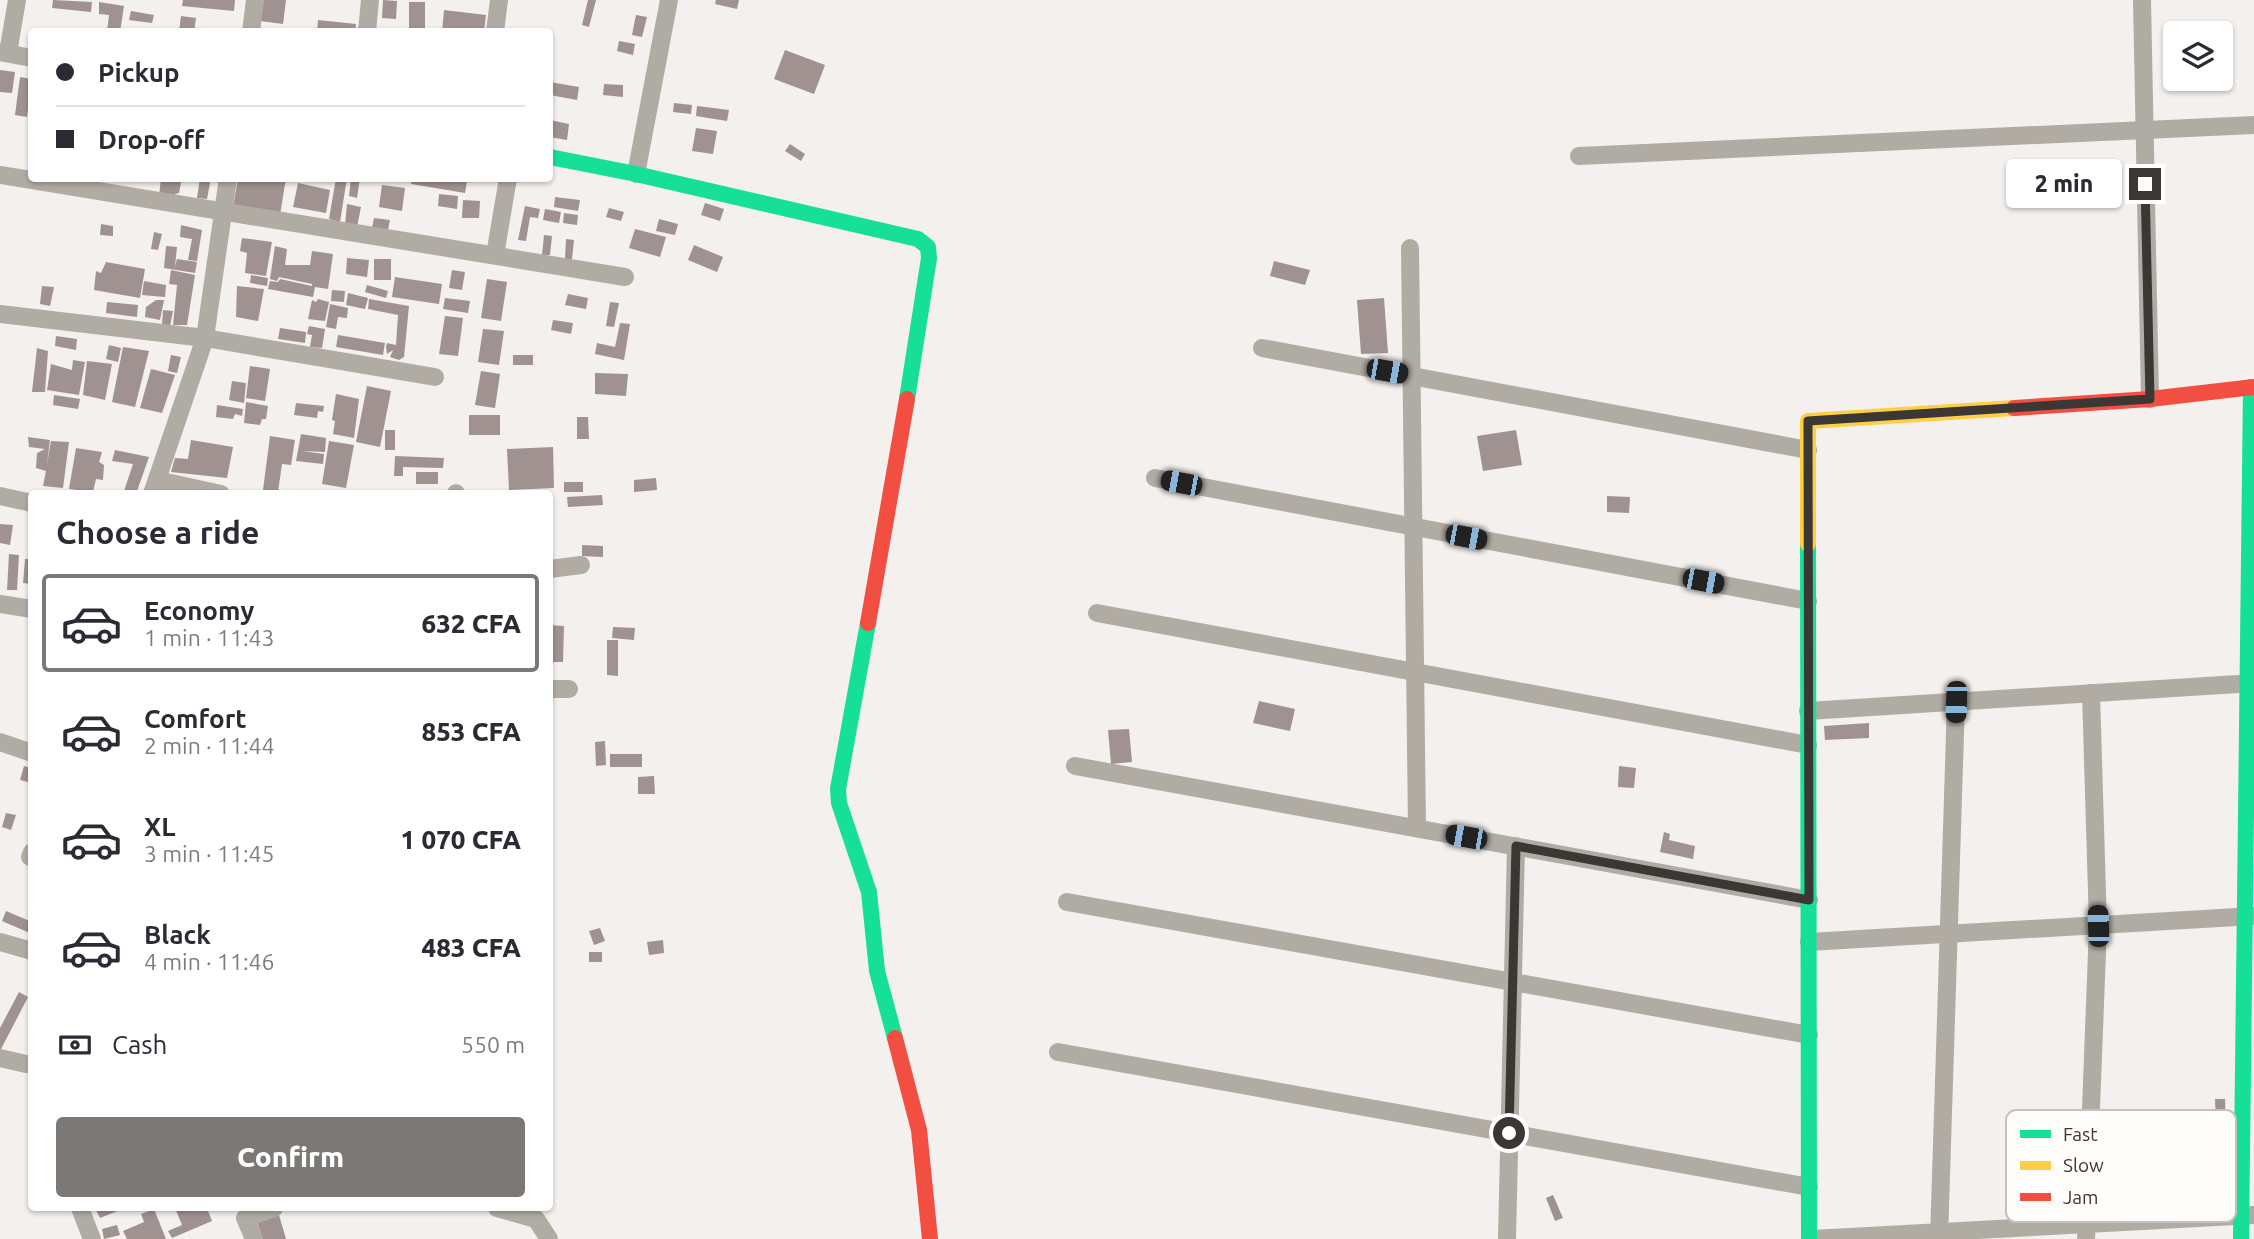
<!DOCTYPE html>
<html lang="en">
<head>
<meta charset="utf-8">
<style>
	:root { --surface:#fff; --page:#f7f7f7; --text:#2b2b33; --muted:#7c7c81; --line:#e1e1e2; --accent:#7b7875 }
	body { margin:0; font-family:Ubuntu,sans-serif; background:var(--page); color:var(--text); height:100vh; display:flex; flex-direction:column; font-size:26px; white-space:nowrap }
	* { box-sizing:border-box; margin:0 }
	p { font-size:23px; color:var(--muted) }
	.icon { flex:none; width:38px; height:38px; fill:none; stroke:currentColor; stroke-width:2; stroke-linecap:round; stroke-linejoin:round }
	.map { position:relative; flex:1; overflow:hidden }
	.sheet { position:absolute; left:28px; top:490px; width:525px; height:721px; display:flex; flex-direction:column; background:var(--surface); border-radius:7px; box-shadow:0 2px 5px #0004 }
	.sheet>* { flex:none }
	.hud { position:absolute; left:28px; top:28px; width:525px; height:154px; border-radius:7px; box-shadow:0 2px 5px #0004; display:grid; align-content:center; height:154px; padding:0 28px; background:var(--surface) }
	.tools { position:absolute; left:2163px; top:21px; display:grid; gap:14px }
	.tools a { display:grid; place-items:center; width:70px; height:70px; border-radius:7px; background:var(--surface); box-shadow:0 2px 5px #0004; font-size:35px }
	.end { position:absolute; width:32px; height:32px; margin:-16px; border:9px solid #3a3735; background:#fff; box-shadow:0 0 0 4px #fff }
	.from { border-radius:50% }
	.bubble { position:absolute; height:49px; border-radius:7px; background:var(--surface); box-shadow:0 2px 5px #0004; font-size:23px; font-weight:800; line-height:49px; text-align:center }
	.car { position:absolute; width:21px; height:42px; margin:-21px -10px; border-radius:9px; box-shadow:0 0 5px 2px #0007; background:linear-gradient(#222 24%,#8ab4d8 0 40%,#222 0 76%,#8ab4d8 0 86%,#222 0) }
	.hud b { display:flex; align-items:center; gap:24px; height:66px; font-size:26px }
	.hud b+b { border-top:2px solid var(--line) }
	.hud i { width:18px; height:18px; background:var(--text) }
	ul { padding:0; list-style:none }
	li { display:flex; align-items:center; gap:21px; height:98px; margin:0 14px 10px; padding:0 14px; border:4px solid transparent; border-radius:7px }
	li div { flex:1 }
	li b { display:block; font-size:26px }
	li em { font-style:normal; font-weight:800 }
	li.selected { border-color:var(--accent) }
	li>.icon { width:63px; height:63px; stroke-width:1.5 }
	h2 { padding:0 28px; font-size:32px; line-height:84px }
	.pay { display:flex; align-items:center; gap:18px; height:77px; padding:0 28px; font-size:26px }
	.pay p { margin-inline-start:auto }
	.action { display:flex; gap:14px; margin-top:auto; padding:14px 28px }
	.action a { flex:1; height:80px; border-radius:7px; background:var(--accent); color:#fff; font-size:28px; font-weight:800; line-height:80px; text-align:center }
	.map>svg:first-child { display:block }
</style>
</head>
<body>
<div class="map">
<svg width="2254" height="1239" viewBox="0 0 2254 1239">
	<rect width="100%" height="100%" fill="#f3f0ed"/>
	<!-- building -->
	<g fill="#a09290">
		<path d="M53 0 92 2 91 12 52 8Z"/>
		<path d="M183 0H235L234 11 182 6Z"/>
		<path d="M263 0H286L283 24 260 21Z"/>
		<path d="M383 0 397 1 396 19 382 18Z"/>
		<path d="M588 0H596L589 27 582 25Z"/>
		<path d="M716 0H739L737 9 715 4Z"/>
		<path d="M99 2 124 6 120 32H107L109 15 99 14Z"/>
		<rect x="409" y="2" width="16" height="29"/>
		<path d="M444 10 486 15 484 32 464 29V32H442Z"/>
		<path d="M131 11 154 15 152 23 129 20Z"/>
		<path d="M636 15 647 17 642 37 632 35Z"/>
		<path d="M181 16 196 18 194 32H179Z"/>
		<path d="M318 20 356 24 355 32H317Z"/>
		<path d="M619 41 635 44 633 55 617 51Z"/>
		<path d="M785 50 825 65 814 94 774 79Z"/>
		<path d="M0 70 15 72 12 93 0 92Z"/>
		<path d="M20 77 32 79 27 117 15 115Z"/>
		<path d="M550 82 579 87 577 100 550 95Z"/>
		<path d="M604 84 623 85V97L603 95Z"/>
		<path d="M674 103 692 105 691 114 673 112Z"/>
		<path d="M697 106 729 110 727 121 696 116Z"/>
		<path d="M550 120 569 124 567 140 550 137Z"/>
		<path d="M696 128 717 131 713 154 692 151Z"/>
		<path d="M790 144 805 154 801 161 785 151Z"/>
		<path d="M161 178H182L179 193 175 194 174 198 159 197Z"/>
		<path d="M200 178H211L207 199 197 198Z"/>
		<path d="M238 178H286L280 215 233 207Z"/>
		<path d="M336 178H347L340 222 329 219Z"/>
		<path d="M351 178H360L357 198 349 196Z"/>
		<path d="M412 178H454L467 181 465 193 411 184Z"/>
		<path d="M298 183 330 190 326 213 293 207Z"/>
		<path d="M382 185 405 188 402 211 379 207Z"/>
		<path d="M439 194 458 196 457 209 438 206Z"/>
		<path d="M555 197 580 200 578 211 554 207Z"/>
		<path d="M463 200 480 201 479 218H462Z"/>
		<path d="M705 203 724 209 720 221 701 215Z"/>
		<path d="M347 204 361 207 357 227 345 225Z"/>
		<path d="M525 206 540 209 538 218 530 217 526 241 518 240Z"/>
		<path d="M609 208 624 212 621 221 606 217Z"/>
		<path d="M545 209 561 212 559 223 543 220Z"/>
		<path d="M564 213 578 215 577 225 563 223Z"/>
		<path d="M374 218 390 220 388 230 372 228Z"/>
		<path d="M659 219 678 224 675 235 656 231Z"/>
		<path d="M101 224 113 226V236L100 235Z"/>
		<path d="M181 225 202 230 197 261 188 260 192 239 180 237Z"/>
		<path d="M635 229 666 237 660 257 629 248Z"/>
		<path d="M154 232 162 234 158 250 151 249Z"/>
		<path d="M544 235 552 236 550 255H542Z"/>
		<path d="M242 238 272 242 266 276 245 273 247 253 240 251Z"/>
		<path d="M566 239 574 240 572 259H565Z"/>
		<path d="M694 245 723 257 717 272 688 260Z"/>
		<path d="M166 246 177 247 175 266 177 259 197 262 195 273 164 268Z"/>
		<path d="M275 246 287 249 285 265H310L312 251 333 254 328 289 315 287 313 297 268 289 270 281 278 282 280 279 312 286V284L279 277 277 281 270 279Z"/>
		<path d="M347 258 369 260 367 277 346 274Z"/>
		<rect x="374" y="259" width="17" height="21"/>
		<path d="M1274 261 1310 270 1305 285 1270 276Z"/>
		<path d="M106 262 145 269 140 298 94 290 96 271 101 273Z"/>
		<path d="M171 270 195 275 187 325H173L177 285 169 284Z"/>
		<path d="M452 270 465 272 462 290 449 288Z"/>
		<path d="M251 275 268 278 267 286 250 283Z"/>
		<path d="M395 277 442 284 439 304 392 297Z"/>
		<path d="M487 279 507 282 501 321 481 318Z"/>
		<path d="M144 281 166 285 165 297 142 295Z"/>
		<path d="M367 285 388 291 386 298 365 292Z"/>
		<path d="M42 286 54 287 50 306 40 304Z"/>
		<path d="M237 286 264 289 258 321 236 317Z"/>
		<path d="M332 290 345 291 344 302 331 301Z"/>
		<path d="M348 293 368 298 365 309 346 305Z"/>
		<path d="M568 294 588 298 586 309 565 305Z"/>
		<path d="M445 298 470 301 468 313 443 309Z"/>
		<path d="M1384 298 1388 353 1361 354 1357 300Z"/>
		<path d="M318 299 329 302 325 321 308 319 312 300 316 302Z"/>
		<path d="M369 299 409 306 404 357 399 360 390 357 393 350 387 354 386 347 387 343 396 345 398 315 368 309Z"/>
		<path d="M156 300H164L160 320 145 317 146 307Z"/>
		<path d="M107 302 138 305 137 317 106 313Z"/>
		<path d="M610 302 619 303 614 327 606 326Z"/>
		<path d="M330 304 348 308 347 318 338 317 336 329 326 327Z"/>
		<path d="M163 310 173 311 170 326 162 325Z"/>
		<path d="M445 316 463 318 458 356 439 354Z"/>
		<path d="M553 320 573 323 571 334 551 330Z"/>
		<path d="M620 323 630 324 624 360 595 354 597 343 615 347Z"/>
		<path d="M309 326 325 329 322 348 310 347 312 335 307 334Z"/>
		<path d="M280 328 306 332 305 343 278 339Z"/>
		<path d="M483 329 504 331 499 365 478 362Z"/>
		<path d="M338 335 385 343 383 355 336 347Z"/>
		<path d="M56 336 77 339 76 350 55 346Z"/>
		<path d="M109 345 121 348 118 362 106 359Z"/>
		<path d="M123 347 149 351 135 407 112 402Z"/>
		<path d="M37 348 48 351 45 392H32Z"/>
		<path d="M171 355 181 357 177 373 168 371Z"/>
		<rect x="513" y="355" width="20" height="10"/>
		<path d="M73 360 85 362 79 395 47 390 51 364 72 370Z"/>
		<path d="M87 361 112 364 105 400 83 395Z"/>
		<path d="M250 366 270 369 265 401 246 398Z"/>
		<path d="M151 369 175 375 162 413 140 408Z"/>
		<path d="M481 371 500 374 495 408 475 405Z"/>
		<path d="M595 373 628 374 626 396 595 394Z"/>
		<path d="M232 381 246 383 244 403 229 400Z"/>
		<path d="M367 386 391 391 380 447 356 442Z"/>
		<path d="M336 394 359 399 354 438 333 434 335 421 332 420Z"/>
		<path d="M54 395 80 399 78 409 53 405Z"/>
		<path d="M246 402 268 406 266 419H262L260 425 244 423Z"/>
		<path d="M296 403 324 406 323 412 318 411 317 418 294 415Z"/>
		<path d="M217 405 243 409 242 416 235 414 233 419 216 417Z"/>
		<rect x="469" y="415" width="31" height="20"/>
		<path d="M577 417H588L589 439H577Z"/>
		<rect x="385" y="430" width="10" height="20"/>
		<path d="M1516 430 1522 465 1483 471 1477 436Z"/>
		<path d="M301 434 326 438 325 452 302 451 324 454 323 464 296 461Z"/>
		<path d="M270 436 295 440 291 465 282 464 278 492 263 490Z"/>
		<path d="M28 437 50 440 47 464 51 441 69 442 63 488 43 486 46 471 36 468 37 453 45 449 29 447Z"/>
		<path d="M191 440 233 447 227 478 171 472 175 458 188 459Z"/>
		<path d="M329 441 354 445 346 488 322 484Z"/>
		<path d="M553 447 554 488 509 490 507 449Z"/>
		<path d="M76 448 102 452 99 462 104 465 103 480 96 479 93 492 69 489Z"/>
		<path d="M115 450 149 457 136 494H123L133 464 112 461Z"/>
		<path d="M395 456 444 458 443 468 403 467V476H394Z"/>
		<rect x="416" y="472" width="22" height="12"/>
		<path d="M656 478 657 490 634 492V480Z"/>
		<rect x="564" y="482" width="19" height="10"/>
		<path d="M602 495 603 505 568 507 567 497Z"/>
		<path d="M1607 496 1630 497 1629 513 1607 512Z"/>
		<path d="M0 524 13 525 10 545 0 543Z"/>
		<path d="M582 545 603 546V557L582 556Z"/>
		<path d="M9 554 19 555 17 590H7Z"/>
		<path d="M25 559H32V584L23 583Z"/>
		<path d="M550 625 564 626 563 662H552Z"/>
		<path d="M613 627 635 628 634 640 612 638Z"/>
		<path d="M607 640H618V676L607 675Z"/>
		<path d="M1259 701 1295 709 1290 731 1253 723Z"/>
		<path d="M1869 723V738L1825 740 1824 726Z"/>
		<path d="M1129 729 1132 762 1111 764 1108 730Z"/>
		<path d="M605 741 606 765 596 766 595 742Z"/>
		<rect x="610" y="754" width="32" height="13"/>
		<path d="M24 766 32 768V783L20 780Z"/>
		<path d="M1619 766 1636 768 1634 788 1618 787Z"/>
		<path d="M654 776 655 794H638V777Z"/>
		<path d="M6 813 16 815 11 830 2 827Z"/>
		<path d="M1664 832 1670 834 1669 840 1695 846 1693 859 1660 852Z"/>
		<path d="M6 911 32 922V934L2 921Z"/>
		<path d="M600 928 605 941 594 945 589 931Z"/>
		<path d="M663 940 664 953 649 955 647 942Z"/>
		<rect x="589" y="952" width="13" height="10"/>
		<path d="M19 992 28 997 0 1051V1028Z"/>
		<path d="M2215 1099H2225L2226 1131 2196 1132V1119H2216Z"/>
		<path d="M1553 1195 1563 1218 1555 1221 1546 1198Z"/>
		<path d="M95 1208H125L100 1218Z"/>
		<path d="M175 1208H207L212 1221 172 1238 168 1231 182 1225Z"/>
		<path d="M154 1209 166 1239H127L123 1231 144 1222 141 1214Z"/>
		<path d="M279 1215 286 1239H262L257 1221Z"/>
		<path d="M117 1225 120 1235 104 1239 102 1229Z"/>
	</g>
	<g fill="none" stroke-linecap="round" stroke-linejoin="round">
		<!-- street -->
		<g stroke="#b1aca3" stroke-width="18">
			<path d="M2142 0 2150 399"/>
			<path d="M251 32 255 0"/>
			<path d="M367 32 370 0"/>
			<path d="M495 32 499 0"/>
			<path d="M0 52 32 58"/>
			<path d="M8 53 17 0"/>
			<path d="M1579 156 2254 125"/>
			<path d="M636 174 669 0"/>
			<path d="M0 175 625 277"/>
			<path d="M1410 248 1417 828"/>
			<path d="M495 255 508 178"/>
			<path d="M0 314 205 338 435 377"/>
			<path d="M1262 348 1808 450"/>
			<path d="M1155 478 1808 601"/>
			<path d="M157 480 221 494"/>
			<path d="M152 494 205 338 228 178"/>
			<path d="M456 494V493"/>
			<path d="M0 496 32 503"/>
			<path d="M550 569 581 565"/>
			<path d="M0 604 32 609"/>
			<path d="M1097 613 1808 745"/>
			<path d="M550 689H569"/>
			<path d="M1808 711 2254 683"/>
			<path d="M0 742 32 753"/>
			<path d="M1075 766 1809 900"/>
			<path d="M30 857 32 852"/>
			<path d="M1067 902 1809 1035"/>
			<path d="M0 942 32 951"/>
			<path d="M1809 942 2254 916"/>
			<path d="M1058 1052 1809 1187"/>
			<path d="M0 1058 26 1064"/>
			<path d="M80 1208 92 1239"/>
			<path d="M497 1208 536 1219 549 1239"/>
			<path d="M254 1239 245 1218 274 1208"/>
			<path d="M1507 1239 1516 846"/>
			<path d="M1812 1239 2254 1215"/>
			<path d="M1939 1239 1956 702"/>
			<path d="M2086 1239 2098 926 2091 693"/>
		</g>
		<!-- fast -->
		<g stroke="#16e098" stroke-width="16">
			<path d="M550 157 636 174 918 239 928 247 929 258 907 399"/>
			<path d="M1808 544 1809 1239"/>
			<path d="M868 623 838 789 839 803 869 892 877 971 895 1038"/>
			<path d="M2241 1239 2251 387"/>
		</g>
		<!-- slow -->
		<path stroke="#ffcf43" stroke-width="16" d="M1808 544V421L2014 408"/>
		<!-- jam -->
		<g stroke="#f24e42" stroke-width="16">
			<path d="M2014 408 2150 399 2254 387"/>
			<path d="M868 623 907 399"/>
			<path d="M895 1038 919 1130 930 1239"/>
		</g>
	</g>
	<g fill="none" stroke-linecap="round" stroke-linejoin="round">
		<!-- route -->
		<path stroke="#3a3735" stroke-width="9" d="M1509 1133 1516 846 1809 900 1808 421 2150 399 2145 184"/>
	</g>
	<!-- legend -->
	<rect x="2006" y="1110" width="230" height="112" rx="10" fill="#fffdfc" stroke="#c4c2c0" stroke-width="2"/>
	<rect x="2020" y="1130" width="31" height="8" fill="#16e098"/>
	<rect x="2020" y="1161" width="31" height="9" fill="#ffcf43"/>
	<rect x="2020" y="1193" width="31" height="8" fill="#f24e42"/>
	<g font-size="19" fill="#3a3735">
		<text x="2063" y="1141">Fast</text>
		<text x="2063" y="1172">Slow</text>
		<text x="2063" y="1204">Jam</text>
	</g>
</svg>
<div class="tools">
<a><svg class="icon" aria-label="layers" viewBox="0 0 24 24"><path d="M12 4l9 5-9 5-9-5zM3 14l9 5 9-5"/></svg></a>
</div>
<i class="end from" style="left:1509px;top:1133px"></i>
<i class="end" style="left:2145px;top:184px"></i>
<div class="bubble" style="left:2006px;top:159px;width:116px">2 min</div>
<i class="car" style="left:1387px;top:371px;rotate:100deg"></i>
<i class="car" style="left:1181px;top:483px;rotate:281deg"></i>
<i class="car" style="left:1466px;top:537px;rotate:101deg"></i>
<i class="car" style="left:1703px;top:581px;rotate:101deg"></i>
<i class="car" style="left:1956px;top:702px;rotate:182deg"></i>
<i class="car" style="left:1466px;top:837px;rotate:280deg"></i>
<i class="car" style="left:2098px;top:926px;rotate:358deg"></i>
<div class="hud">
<b><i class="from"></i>Pickup</b>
<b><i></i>Drop-off</b>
</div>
<section class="sheet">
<h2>Choose a ride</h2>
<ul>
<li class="selected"><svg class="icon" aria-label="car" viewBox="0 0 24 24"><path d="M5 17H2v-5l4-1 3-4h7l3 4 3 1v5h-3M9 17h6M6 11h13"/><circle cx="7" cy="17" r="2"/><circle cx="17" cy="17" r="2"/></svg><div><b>Economy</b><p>1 min · 11:43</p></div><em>632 CFA</em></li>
<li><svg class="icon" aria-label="car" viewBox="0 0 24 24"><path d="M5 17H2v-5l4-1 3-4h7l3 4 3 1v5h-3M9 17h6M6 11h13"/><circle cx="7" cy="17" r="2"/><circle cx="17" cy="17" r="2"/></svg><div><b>Comfort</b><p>2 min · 11:44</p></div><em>853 CFA</em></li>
<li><svg class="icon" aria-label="car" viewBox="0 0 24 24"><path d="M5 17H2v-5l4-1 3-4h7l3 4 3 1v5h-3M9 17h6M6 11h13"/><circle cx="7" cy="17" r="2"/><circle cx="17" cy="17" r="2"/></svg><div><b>XL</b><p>3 min · 11:45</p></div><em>1 070 CFA</em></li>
<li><svg class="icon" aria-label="car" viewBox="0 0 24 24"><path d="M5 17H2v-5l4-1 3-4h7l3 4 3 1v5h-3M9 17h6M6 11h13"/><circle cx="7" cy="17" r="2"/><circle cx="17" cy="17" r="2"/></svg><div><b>Black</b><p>4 min · 11:46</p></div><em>483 CFA</em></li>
</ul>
<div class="pay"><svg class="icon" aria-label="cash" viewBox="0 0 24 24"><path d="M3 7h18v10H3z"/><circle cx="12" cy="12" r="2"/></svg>Cash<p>550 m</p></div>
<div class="action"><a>Confirm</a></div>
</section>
</div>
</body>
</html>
